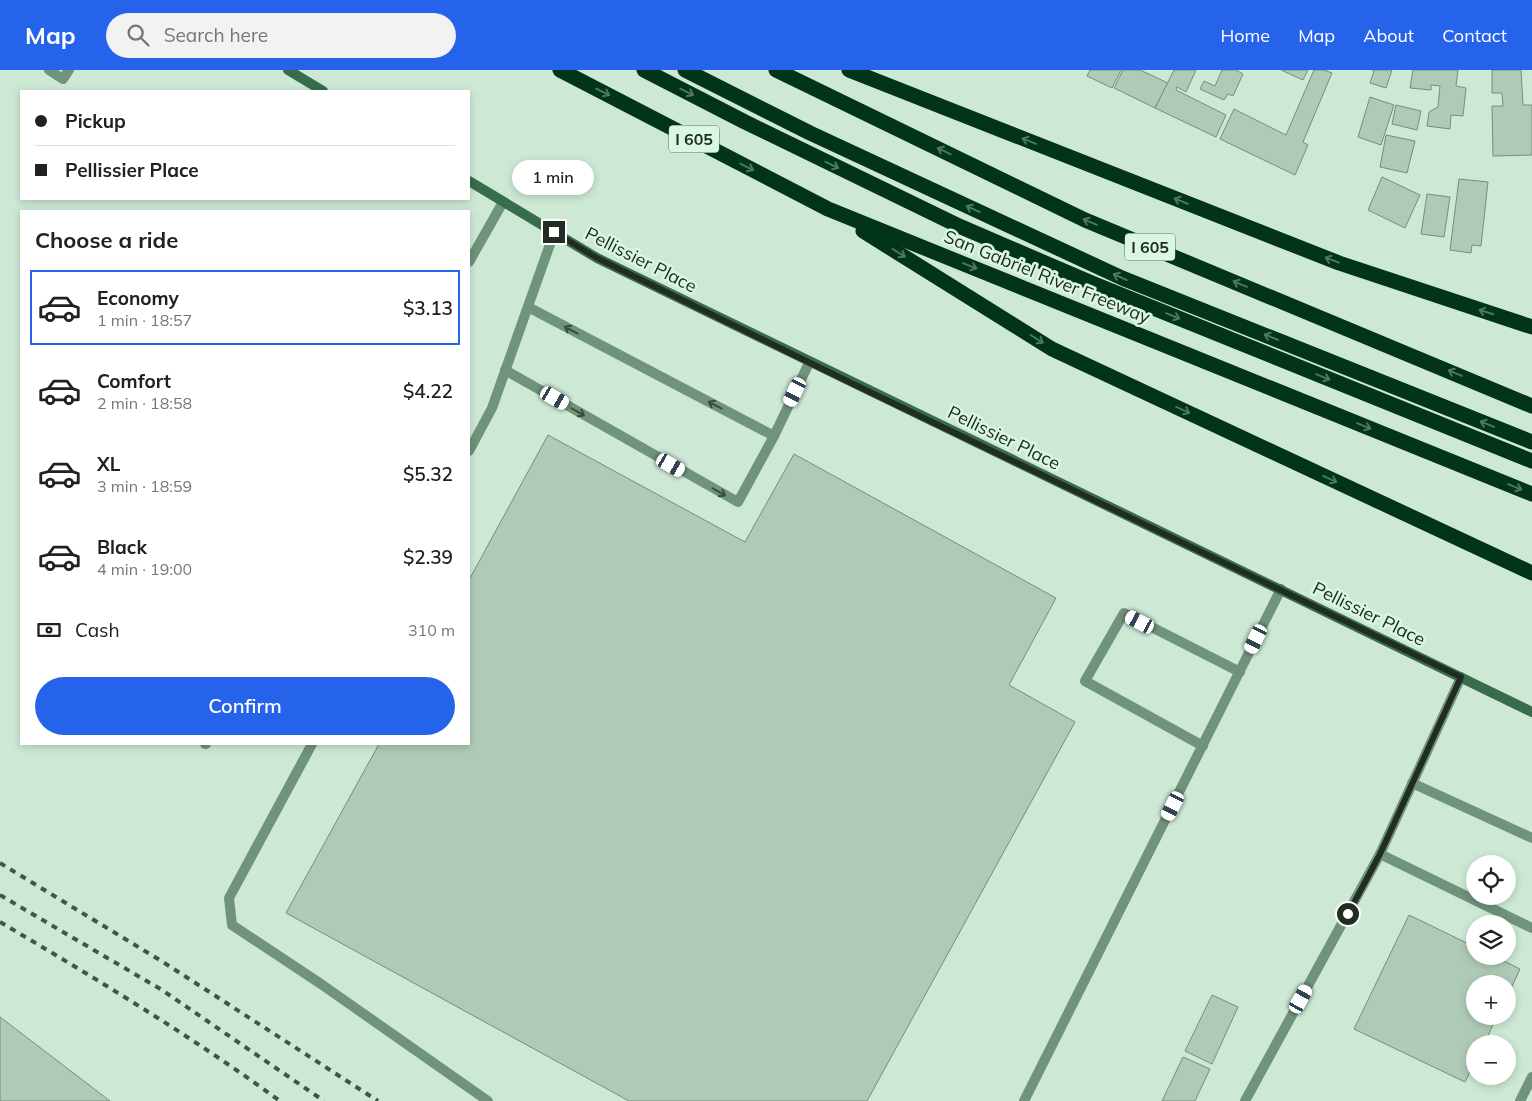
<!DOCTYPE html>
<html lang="en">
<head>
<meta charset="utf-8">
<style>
	:root { --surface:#fff; --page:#f2f2f2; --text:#202124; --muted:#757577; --line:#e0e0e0; --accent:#2563eb }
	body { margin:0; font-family:Mulish,sans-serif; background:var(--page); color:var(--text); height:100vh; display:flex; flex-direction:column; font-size:19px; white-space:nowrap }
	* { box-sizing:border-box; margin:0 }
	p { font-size:16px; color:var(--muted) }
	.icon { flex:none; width:28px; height:28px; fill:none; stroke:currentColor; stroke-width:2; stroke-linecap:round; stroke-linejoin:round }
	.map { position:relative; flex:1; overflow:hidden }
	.details { position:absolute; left:20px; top:140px; width:450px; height:535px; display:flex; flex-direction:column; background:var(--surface); border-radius:0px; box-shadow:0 2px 8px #0003 }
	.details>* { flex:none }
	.top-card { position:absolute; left:20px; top:20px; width:450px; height:110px; border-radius:0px; box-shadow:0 2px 8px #0003; display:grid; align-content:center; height:110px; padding:0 15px; background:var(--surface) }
	.controls { position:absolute; left:1466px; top:785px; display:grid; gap:10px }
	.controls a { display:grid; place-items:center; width:50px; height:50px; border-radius:50%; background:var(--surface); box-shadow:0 2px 8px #0003; font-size:25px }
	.end { position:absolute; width:22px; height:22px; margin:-11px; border:6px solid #212c24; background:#fff; box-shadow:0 0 0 2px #fff }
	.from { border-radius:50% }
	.bubble { position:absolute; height:35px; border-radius:18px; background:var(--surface); box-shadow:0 2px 8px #0003; font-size:16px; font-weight:600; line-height:35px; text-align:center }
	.car { position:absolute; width:15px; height:30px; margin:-15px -8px; border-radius:6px; box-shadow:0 0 4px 1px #0007; background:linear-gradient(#fff 24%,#345 0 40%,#fff 0 76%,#345 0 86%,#fff 0) }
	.top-card b { display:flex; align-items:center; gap:18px; height:48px; font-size:19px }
	.top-card b+b { border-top:1px solid var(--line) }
	.top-card i { width:12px; height:12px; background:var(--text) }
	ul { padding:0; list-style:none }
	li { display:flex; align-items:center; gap:15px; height:75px; margin:0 10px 8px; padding:0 5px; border:2px solid transparent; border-radius:0px }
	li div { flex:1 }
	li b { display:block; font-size:19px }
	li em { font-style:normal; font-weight:600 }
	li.current { border-color:var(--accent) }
	li>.icon { width:45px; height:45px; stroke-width:1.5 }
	h2 { padding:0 15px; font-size:22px; line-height:60px }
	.pay { display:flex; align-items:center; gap:12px; height:55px; padding:0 15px; font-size:19px }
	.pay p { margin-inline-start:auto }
	.primary-button { display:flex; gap:10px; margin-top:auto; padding:10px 15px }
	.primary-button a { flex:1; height:58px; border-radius:30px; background:var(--accent); color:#fff; font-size:20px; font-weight:600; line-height:58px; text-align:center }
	header { display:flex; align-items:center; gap:30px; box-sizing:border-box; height:70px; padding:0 25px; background:var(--accent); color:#fff }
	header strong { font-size:24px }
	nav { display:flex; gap:28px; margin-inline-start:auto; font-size:18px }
	.search { width:350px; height:45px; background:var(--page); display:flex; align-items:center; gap:12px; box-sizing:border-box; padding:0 18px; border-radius:28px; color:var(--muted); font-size:19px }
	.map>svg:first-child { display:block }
</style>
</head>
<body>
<header>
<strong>Map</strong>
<div class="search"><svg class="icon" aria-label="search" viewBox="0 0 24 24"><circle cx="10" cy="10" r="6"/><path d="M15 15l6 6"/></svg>Search here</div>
<nav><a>Home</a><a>Map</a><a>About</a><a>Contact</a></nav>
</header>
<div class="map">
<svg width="1532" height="1031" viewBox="0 0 1532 1031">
	<rect width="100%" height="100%" fill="#cde9d5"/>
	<!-- building -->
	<g fill="#afcbb7" stroke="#748e7c">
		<path d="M1090 0H1121L1112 18 1087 6Z"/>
		<path d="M1123 0H1140L1168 13 1155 38 1114 18Z"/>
		<path d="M1174 0H1196L1186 22 1177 17 1176 20 1226 45 1216 67 1155 38Z"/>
		<path d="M1222 0H1236L1243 4 1233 26 1228 24 1224 30 1200 19 1204 11 1215 16Z"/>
		<path d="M1281 0H1308L1303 10Z"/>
		<path d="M1314 0H1324L1332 3 1303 72 1308 75 1295 105 1220 69 1234 39 1286 65Z"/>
		<path d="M1372 0H1392L1386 18 1370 13 1374 1Z"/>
		<path d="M1413 0H1458L1456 16 1466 18 1463 46 1451 45 1450 59 1427 56 1429 42 1438 37 1440 16 1431 15V20L1410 18Z"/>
		<path d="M1492 0H1521L1523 35H1532V85L1493 86 1492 36H1503L1502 23H1492Z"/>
		<path d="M1370 27 1394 35 1381 75 1358 67Z"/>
		<path d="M1396 35 1421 41 1417 60 1392 54Z"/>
		<path d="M1386 65 1415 71 1407 103 1380 97Z"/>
		<path d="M1382 107 1420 125 1405 158 1368 140Z"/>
		<path d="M1459 109 1488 112 1481 176 1472 175 1471 183 1450 180Z"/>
		<path d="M1427 124 1450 127 1444 167 1421 164Z"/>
		<path d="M548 365 745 472 794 384 1056 528 1009 615 1075 652 867 1031H629L286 843 379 674H469V510Z"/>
		<path d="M1409 845 1475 877V886H1494L1520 899 1508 925V914H1475V946H1497L1484 974H1475V992L1465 1012 1354 959Z"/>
		<path d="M1212 925 1238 937 1212 994 1185 981Z"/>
		<path d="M0 947 110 1031H0Z"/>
		<path d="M1183 987 1210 999 1195 1031H1162Z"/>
	</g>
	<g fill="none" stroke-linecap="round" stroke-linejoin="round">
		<!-- service -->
		<g stroke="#70937b" stroke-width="10">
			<path d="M49 0 63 9 69 0"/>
			<path d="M469 192 503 132"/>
			<path d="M505 300 738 432 774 366 528 237"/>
			<path d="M774 366 809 293"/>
			<path d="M469 381 492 338 554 163"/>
			<path d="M1461 607 1380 784 1532 858"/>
			<path d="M205 674H206"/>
			<path d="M312 674 229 828 232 855 321 914 488 1031"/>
			<path d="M1203 676 1085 611 1124 543 1240 602"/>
			<path d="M1412 713 1532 768"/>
			<path d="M1024 1031 1281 519"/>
			<path d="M1245 1031 1380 784"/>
			<path d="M1520 1031 1532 1007"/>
		</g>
		<!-- secondary -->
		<g stroke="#376d4b" stroke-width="10">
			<path d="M288 0 323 21"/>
			<path d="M469 111 597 188 1532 642"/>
		</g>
		<!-- motorway -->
		<g stroke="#01341a" stroke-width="15">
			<path d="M560 0 828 139 1532 424"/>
			<path d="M644 0 745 52 959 156 1094 214 1532 391"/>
			<path d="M685 0 810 63 1122 208 1532 372"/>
			<path d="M776 0 1085 150 1532 336"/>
			<path d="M849 0 1339 193 1532 257"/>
			<path d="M863 161 1052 279 1532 503"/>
		</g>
		<!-- rail -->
		<g stroke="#455449" stroke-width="4" stroke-dasharray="6 6" stroke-linecap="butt">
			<path d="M0 793 163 892 378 1031"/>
			<path d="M0 825 162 920 324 1031"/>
			<path d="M0 852C95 908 191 966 280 1031"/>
		</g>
	</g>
	<!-- one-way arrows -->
	<defs><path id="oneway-shaft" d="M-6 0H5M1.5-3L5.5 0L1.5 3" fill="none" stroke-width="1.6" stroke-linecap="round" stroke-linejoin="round" transform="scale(1.25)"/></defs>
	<g stroke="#4d7860">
		<use href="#oneway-shaft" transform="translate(603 22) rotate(27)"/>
		<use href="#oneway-shaft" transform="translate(687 22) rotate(27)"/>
		<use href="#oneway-shaft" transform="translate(1029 71) rotate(-158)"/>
		<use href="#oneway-shaft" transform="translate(944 81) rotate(-154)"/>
		<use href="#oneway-shaft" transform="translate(832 95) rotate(26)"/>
		<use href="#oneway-shaft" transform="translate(747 97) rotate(27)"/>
		<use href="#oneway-shaft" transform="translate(1181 131) rotate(-158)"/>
		<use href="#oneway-shaft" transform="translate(973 139) rotate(-155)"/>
		<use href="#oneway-shaft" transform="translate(1090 152) rotate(-157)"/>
		<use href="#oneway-shaft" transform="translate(899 183) rotate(32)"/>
		<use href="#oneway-shaft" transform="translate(1332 190) rotate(-159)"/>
		<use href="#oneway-shaft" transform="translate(970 196) rotate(22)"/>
		<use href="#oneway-shaft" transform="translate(1120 207) rotate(-156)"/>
		<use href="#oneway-shaft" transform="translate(1240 214) rotate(-157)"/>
		<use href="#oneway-shaft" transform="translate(1486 242) rotate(-162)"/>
		<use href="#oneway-shaft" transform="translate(1173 246) rotate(22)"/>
		<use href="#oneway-shaft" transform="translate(1271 267) rotate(-158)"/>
		<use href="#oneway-shaft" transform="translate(1037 269) rotate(32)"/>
		<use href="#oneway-shaft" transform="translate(1455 303) rotate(-157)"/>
		<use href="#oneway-shaft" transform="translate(1323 307) rotate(22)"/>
		<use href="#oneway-shaft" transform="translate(1183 340) rotate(25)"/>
		<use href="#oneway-shaft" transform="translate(1487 354) rotate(-158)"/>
		<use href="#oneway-shaft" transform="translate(1364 356) rotate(22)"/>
		<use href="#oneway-shaft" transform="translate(1330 409) rotate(25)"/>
		<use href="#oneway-shaft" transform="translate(1515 417) rotate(22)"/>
	</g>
	<g stroke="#394b3e">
		<use href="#oneway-shaft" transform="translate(571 260) rotate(-152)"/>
		<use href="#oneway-shaft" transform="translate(715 335) rotate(-152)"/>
		<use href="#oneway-shaft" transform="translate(578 342) rotate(30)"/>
		<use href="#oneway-shaft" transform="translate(719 422) rotate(30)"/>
	</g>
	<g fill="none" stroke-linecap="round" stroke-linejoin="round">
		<!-- route -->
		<path stroke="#212c24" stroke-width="6" d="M554 162 597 188 843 309 1461 607 1380 784 1348 844"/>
	</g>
	<g text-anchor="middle" stroke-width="5" stroke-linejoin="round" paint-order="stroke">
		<!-- shield labels -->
		<g fill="#daf7e3" stroke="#58695d" stroke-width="1">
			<rect x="669" y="55.5" width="50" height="27" rx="4"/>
			<rect x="1125" y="163.5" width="50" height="27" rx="4"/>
		</g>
		<g font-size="16" font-weight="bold" fill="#212c24">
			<text x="694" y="75">I 605</text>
			<text x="1150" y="183">I 605</text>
		</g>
		<!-- street labels -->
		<g font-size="18" fill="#212c24" stroke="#daf7e3">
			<text transform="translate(641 190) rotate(27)" y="6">Pellissier Place</text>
			<text transform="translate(1047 207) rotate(22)" y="6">San Gabriel River Freeway</text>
			<text transform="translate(1004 368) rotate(26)" y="6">Pellissier Place</text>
			<text transform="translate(1369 544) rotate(26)" y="6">Pellissier Place</text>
		</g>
	</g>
</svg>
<div class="controls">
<a><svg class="icon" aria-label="locate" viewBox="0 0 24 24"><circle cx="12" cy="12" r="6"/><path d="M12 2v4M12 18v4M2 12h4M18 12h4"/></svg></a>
<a><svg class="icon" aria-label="layers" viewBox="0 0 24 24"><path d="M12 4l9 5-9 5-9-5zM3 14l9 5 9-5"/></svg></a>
<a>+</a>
<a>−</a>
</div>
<i class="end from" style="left:1348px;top:844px"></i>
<i class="end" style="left:554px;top:162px"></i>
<div class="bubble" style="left:512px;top:90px;width:82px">1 min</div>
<i class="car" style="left:795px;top:322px;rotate:206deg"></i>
<i class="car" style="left:555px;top:328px;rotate:120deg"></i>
<i class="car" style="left:671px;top:395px;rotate:120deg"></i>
<i class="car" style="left:1140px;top:552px;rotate:297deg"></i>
<i class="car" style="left:1256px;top:569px;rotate:206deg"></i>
<i class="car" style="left:1173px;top:736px;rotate:207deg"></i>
<i class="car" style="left:1301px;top:929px;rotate:29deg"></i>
<div class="top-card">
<b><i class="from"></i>Pickup</b>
<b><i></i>Pellissier Place</b>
</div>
<section class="details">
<h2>Choose a ride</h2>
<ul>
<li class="current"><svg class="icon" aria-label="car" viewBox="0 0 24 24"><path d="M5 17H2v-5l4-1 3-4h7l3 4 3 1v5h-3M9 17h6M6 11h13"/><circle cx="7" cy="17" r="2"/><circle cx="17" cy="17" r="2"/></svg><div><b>Economy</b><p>1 min · 18:57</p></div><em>$3.13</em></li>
<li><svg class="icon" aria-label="car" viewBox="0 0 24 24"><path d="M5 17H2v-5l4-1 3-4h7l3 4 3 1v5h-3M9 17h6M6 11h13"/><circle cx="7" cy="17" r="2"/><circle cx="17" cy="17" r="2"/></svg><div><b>Comfort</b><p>2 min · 18:58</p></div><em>$4.22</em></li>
<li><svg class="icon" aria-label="car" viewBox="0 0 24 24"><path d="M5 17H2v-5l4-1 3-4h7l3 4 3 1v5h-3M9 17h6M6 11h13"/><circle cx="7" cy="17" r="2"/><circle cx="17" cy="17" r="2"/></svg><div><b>XL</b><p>3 min · 18:59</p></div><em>$5.32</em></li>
<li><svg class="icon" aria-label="car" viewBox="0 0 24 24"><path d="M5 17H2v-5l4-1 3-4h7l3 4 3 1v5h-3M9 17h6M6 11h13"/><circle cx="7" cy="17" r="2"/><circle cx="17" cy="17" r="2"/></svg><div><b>Black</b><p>4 min · 19:00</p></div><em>$2.39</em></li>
</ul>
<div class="pay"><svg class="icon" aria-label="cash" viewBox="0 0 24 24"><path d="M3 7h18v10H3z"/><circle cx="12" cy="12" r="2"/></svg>Cash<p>310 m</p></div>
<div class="primary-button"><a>Confirm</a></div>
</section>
</div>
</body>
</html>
